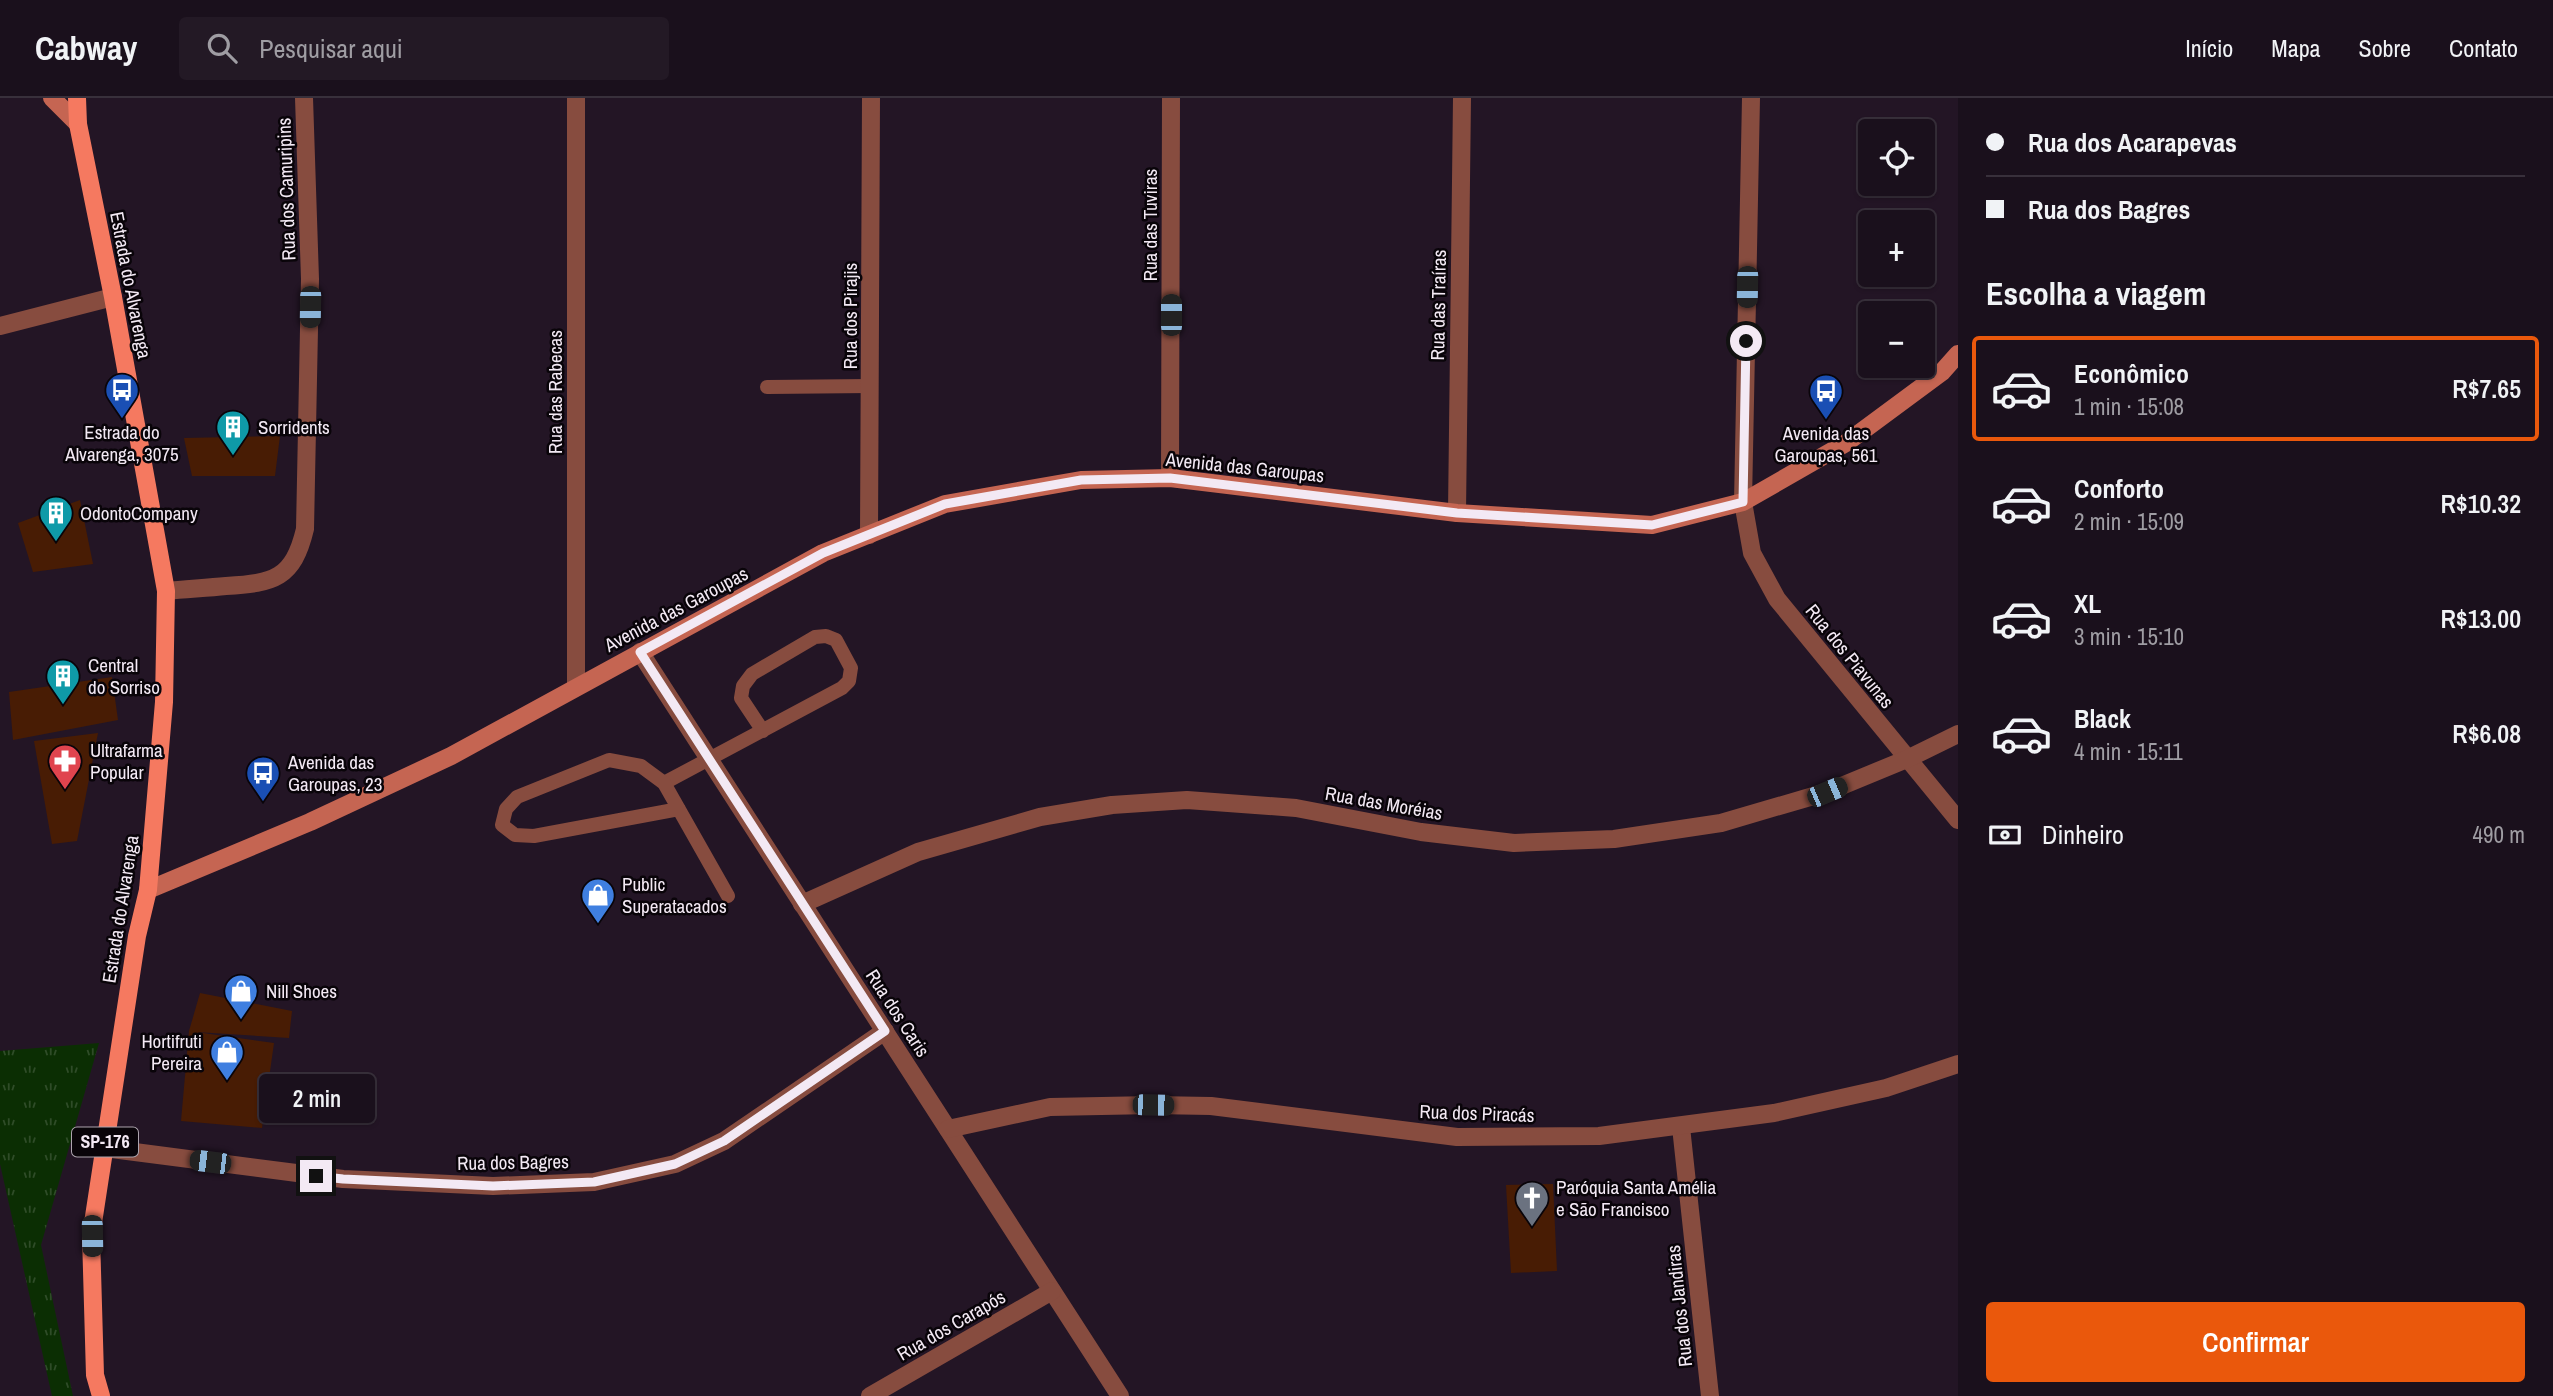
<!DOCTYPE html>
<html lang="pt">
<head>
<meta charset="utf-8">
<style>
	:root { --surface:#1a101c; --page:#231925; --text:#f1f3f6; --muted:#9f9da3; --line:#38303b; --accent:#ea580c }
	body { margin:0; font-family:"Archivo Narrow",sans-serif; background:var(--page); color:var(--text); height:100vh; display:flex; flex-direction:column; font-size:26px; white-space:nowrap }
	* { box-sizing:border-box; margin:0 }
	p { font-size:23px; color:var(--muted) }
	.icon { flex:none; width:38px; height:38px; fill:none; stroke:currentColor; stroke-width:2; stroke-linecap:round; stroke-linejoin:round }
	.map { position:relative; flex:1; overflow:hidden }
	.side { display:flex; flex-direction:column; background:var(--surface); width:595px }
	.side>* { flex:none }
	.hud { display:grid; align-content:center; height:154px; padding:0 28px; background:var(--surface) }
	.buttons { position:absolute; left:1858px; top:21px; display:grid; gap:14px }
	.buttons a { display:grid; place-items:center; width:77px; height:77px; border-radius:7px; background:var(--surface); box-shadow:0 2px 5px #0004,0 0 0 2px var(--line); font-size:35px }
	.end { position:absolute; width:32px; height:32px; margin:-16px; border:9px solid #f3e9f4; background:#111; box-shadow:0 0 0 4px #111 }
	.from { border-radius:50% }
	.bubble { position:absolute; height:49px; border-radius:7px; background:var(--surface); box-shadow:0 2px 5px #0004,0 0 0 2px var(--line); font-size:23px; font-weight:600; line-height:49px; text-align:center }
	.car { position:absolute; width:21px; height:42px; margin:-21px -10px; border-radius:9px; box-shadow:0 0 5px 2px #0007; background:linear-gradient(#222 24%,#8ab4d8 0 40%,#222 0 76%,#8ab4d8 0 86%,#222 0) }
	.hud b { display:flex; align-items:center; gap:24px; height:66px; font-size:26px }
	.hud b+b { border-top:2px solid var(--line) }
	.hud i { width:18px; height:18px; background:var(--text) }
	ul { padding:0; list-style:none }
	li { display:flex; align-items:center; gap:21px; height:105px; margin:0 14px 10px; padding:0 14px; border:4px solid transparent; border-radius:7px }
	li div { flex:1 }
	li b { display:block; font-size:26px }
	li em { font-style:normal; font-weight:600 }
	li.on { border-color:var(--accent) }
	li>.icon { width:63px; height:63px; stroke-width:1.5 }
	h2 { padding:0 28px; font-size:32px; line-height:84px }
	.pay { display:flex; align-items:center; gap:18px; height:77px; padding:0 28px; font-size:26px }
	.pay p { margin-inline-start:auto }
	.primary-button { display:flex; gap:14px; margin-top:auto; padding:14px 28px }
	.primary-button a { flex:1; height:80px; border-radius:7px; background:var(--accent); color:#fff; font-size:28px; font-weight:600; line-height:80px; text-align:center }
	header { display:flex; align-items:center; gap:42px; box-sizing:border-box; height:98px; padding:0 35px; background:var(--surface); border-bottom:2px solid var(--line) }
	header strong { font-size:33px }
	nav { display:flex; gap:38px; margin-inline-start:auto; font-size:24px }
	.search { width:490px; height:63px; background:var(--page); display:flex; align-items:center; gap:18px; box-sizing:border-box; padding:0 24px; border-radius:7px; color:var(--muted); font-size:26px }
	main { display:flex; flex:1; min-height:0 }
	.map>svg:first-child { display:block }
</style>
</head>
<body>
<header>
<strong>Cabway</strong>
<div class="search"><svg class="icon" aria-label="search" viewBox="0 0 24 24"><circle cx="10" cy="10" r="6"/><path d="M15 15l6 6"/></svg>Pesquisar aqui</div>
<nav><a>Início</a><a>Mapa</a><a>Sobre</a><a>Contato</a></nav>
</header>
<main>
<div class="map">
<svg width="1958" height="1298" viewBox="0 0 1958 1298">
	<defs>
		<pattern id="grass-tufts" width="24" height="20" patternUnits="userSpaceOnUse" patternTransform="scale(1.75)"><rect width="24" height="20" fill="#0b2e03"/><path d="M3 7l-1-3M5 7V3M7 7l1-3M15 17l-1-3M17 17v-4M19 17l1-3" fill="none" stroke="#2f4c28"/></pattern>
	</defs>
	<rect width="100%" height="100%" fill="#231525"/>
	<!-- grass -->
	<path fill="url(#grass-tufts)" d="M99 945 41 1147 73 1298H52L0 1066V953Z"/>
	<!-- building -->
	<g fill="#481c04">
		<path d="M280 338 275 378H192L184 340Z"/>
		<path d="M80 402 93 466 33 474 18 425Z"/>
		<path d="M112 579 118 622 13 642 9 594Z"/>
		<path d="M98 635 77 743 52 746 34 643Z"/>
		<path d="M200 895 292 913 289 940 196 934 274 945 262 1030 181 1023 189 933Z"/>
		<path d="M1553 1086 1557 1173 1511 1175 1506 1087Z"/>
	</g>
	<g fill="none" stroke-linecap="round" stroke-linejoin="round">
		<!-- lane -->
		<g stroke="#874c3f" stroke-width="14">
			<path d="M767 289 871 288"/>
			<path d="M664 685 842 590 849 583 851 570 836 542 826 538 815 539 752 576 743 588 741 600 763 633"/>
			<path d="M679 711 534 738 515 737 502 727 506 711 517 699 609 662 641 668 664 685 728 798"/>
		</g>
		<!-- street -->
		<g stroke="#874c3f" stroke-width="18">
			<path d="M576 0V588"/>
			<path d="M1751 0 1743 404 1752 455 1777 501 1958 722"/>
			<path d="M0 228 113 199"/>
			<path d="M1170 380 1171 0"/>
			<path d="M1457 415 1462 0"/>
			<path d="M869 437 871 0"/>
			<path d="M166 493C186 491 206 490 226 488 274 485 293 481 305 431L310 181 304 0"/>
			<path d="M640 554 1120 1298"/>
			<path d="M802 806 918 754 1040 719 1112 707 1187 702 1296 710 1421 734 1514 745 1614 741 1721 725 1827 694 1907 661 1958 636"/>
			<path d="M1681 1029 1710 1298"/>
			<path d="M948 1031 1050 1009 1153 1007 1211 1008 1457 1039 1599 1038 1774 1015 1886 990 1958 966"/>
			<path d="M104 1050 343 1081 493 1088 594 1084 675 1066 724 1043 885 933"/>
			<path d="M870 1298 1052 1193"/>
		</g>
		<!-- secondary -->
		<g stroke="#c56552" stroke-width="18">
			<path d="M52 0 78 26"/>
			<path d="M148 792 310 724 451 658 823 455 945 406 1081 382 1170 380 1457 415 1652 427 1743 404 1846 345 1942 274 1958 256"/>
		</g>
		<!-- primary -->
		<path stroke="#f57960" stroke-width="18" d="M77 0 78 26 113 199 166 493 164 604 148 792 137 838 91 1138 95 1277 101 1298"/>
	</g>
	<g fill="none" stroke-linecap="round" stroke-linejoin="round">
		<!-- route -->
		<path stroke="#f3e9f4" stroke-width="9" d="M316 1078 343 1081 493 1088 594 1084 675 1066 724 1043 885 933 640 554 823 455 945 406 1081 382 1170 380 1457 415 1652 427 1743 404 1746 243"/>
	</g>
	<!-- icons -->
	<defs>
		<g id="bus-pin" transform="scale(1.75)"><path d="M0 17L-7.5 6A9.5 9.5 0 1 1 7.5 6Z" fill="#1a4fb4" stroke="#090409"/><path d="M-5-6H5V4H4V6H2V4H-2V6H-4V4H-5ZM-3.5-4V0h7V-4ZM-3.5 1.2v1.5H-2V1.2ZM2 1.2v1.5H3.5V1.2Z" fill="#fff"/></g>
		<g id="building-pin" transform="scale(1.75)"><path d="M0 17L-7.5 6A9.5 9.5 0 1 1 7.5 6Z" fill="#0f9aa8" stroke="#090409"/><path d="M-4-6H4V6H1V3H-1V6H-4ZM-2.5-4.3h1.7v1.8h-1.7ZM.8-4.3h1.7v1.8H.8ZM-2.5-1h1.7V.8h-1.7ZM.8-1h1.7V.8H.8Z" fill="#fff"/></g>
		<g id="pharmacy-pin" transform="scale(1.75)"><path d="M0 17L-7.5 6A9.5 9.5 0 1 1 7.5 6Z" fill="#e0444e" stroke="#090409"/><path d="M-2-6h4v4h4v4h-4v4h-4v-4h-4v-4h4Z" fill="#fff"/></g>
		<g id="shop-pin" transform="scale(1.75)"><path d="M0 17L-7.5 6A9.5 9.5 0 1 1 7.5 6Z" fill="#3f7fe0" stroke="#090409"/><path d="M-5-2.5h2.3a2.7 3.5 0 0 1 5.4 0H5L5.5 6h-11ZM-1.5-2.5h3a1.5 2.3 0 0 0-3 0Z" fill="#fff"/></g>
		<g id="church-pin" transform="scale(1.75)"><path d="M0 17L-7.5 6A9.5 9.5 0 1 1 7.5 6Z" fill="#6b7280" stroke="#090409"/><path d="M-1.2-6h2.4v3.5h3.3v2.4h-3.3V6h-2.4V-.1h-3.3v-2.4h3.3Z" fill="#fff"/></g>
	</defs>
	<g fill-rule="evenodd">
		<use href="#bus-pin" x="122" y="292"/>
		<use href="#bus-pin" x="1826" y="293"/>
		<use href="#building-pin" x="233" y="329"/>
		<use href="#building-pin" x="56" y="415"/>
		<use href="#building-pin" x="63" y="578"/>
		<use href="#pharmacy-pin" x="65" y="663"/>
		<use href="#bus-pin" x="263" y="675"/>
		<use href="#shop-pin" x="598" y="797"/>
		<use href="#shop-pin" x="241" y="893"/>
		<use href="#shop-pin" x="227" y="954"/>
		<use href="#church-pin" x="1532" y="1100"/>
	</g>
	<g text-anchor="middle" stroke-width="5" stroke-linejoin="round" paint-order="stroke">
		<!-- shield labels -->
		<rect fill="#090409" stroke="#ada4ae" stroke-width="2" x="72" y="1029.5" width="66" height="29" rx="5"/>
		<g font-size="18" font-weight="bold" fill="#f3e9f4">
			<text x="105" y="1050">SP-176</text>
		</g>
		<!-- street labels -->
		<g font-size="19" fill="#f3e9f4" stroke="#090409">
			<text transform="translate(286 91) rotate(-92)" y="7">Rua dos Camuripins</text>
			<text transform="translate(1150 127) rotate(-90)" y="7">Rua das Tuviras</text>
			<text transform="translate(131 187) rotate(79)" y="7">Estrada do Alvarenga</text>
			<text transform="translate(1438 207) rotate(-89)" y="7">Rua das Traíras</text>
			<text transform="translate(850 218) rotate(-90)" y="7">Rua dos Pirajis</text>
			<text transform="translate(555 294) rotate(-90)" y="7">Rua das Rabecas</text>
			<text transform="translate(1245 369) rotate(6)" y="7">Avenida das Garoupas</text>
			<text transform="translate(676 511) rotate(-28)" y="7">Avenida das Garoupas</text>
			<text transform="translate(1850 558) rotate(51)" y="7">Rua dos Piavunas</text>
			<text transform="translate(1384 705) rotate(10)" y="7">Rua das Moréias</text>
			<text transform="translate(120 811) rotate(-81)" y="7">Estrada do Alvarenga</text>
			<text transform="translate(898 915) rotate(57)" y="7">Rua dos Caris</text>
			<text transform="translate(1477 1015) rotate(2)" y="7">Rua dos Piracás</text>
			<text transform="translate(513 1064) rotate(-1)" y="7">Rua dos Bagres</text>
			<text transform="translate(1679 1208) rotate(-96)" y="7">Rua dos Jandiras</text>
			<text transform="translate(951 1227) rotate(-30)" y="7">Rua dos Carapós</text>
		</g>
		<!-- poi labels -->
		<g font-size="19" fill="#f3e9f4" stroke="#090409" text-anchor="start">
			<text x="258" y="336">Sorridents</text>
			<text x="122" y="341" text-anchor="middle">Estrada do<tspan x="122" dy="22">Alvarenga, 3075</tspan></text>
			<text x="1826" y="342" text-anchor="middle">Avenida das<tspan x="1826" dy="22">Garoupas, 561</tspan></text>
			<text x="80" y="422">OdontoCompany</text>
			<text x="88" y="574">Central<tspan x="88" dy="22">do Sorriso</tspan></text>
			<text x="90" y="659">Ultrafarma<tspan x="90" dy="22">Popular</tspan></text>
			<text x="288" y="671">Avenida das<tspan x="288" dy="22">Garoupas, 23</tspan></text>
			<text x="622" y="793">Public<tspan x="622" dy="22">Superatacados</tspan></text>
			<text x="266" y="900">Nill Shoes</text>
			<text x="202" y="950" text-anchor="end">Hortifruti<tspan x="202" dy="22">Pereira</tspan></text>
			<text x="1556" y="1096">Paróquia Santa Amélia<tspan x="1556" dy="22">e São Francisco</tspan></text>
		</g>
	</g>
</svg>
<div class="buttons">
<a><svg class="icon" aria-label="locate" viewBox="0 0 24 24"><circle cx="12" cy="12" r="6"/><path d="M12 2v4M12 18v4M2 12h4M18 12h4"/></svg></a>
<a>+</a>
<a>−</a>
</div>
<i class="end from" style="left:1746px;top:243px"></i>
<i class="end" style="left:316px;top:1078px"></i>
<div class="bubble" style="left:259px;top:976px;width:116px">2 min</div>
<i class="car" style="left:1747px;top:189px;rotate:181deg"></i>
<i class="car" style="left:310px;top:209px;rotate:181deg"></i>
<i class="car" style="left:1171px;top:217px;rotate:0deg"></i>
<i class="car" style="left:1827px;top:694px;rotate:67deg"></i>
<i class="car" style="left:1153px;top:1007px;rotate:91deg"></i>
<i class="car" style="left:210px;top:1064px;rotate:277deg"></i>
<i class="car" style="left:92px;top:1138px;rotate:179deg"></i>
</div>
<section class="side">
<div class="hud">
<b><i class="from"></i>Rua dos Acarapevas</b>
<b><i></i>Rua dos Bagres</b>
</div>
<h2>Escolha a viagem</h2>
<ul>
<li class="on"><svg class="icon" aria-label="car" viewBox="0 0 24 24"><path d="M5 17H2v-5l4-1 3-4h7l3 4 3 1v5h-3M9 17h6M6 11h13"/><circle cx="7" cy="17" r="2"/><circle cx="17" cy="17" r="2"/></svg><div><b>Econômico</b><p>1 min · 15:08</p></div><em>R$7.65</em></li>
<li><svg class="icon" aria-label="car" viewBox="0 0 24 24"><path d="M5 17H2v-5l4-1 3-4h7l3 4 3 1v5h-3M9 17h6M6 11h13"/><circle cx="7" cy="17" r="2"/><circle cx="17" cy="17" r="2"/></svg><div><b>Conforto</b><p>2 min · 15:09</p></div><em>R$10.32</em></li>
<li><svg class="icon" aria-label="car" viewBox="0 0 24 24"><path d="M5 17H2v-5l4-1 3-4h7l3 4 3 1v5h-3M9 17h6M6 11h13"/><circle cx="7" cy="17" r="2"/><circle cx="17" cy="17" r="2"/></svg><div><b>XL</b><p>3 min · 15:10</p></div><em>R$13.00</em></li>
<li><svg class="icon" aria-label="car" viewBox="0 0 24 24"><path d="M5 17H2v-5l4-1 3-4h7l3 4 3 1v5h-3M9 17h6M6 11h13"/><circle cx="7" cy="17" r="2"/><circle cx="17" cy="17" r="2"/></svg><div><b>Black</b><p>4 min · 15:11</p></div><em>R$6.08</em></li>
</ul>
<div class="pay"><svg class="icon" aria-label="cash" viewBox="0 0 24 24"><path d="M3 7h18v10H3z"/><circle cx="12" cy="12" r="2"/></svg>Dinheiro<p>490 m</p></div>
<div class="primary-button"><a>Confirmar</a></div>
</section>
</main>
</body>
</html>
